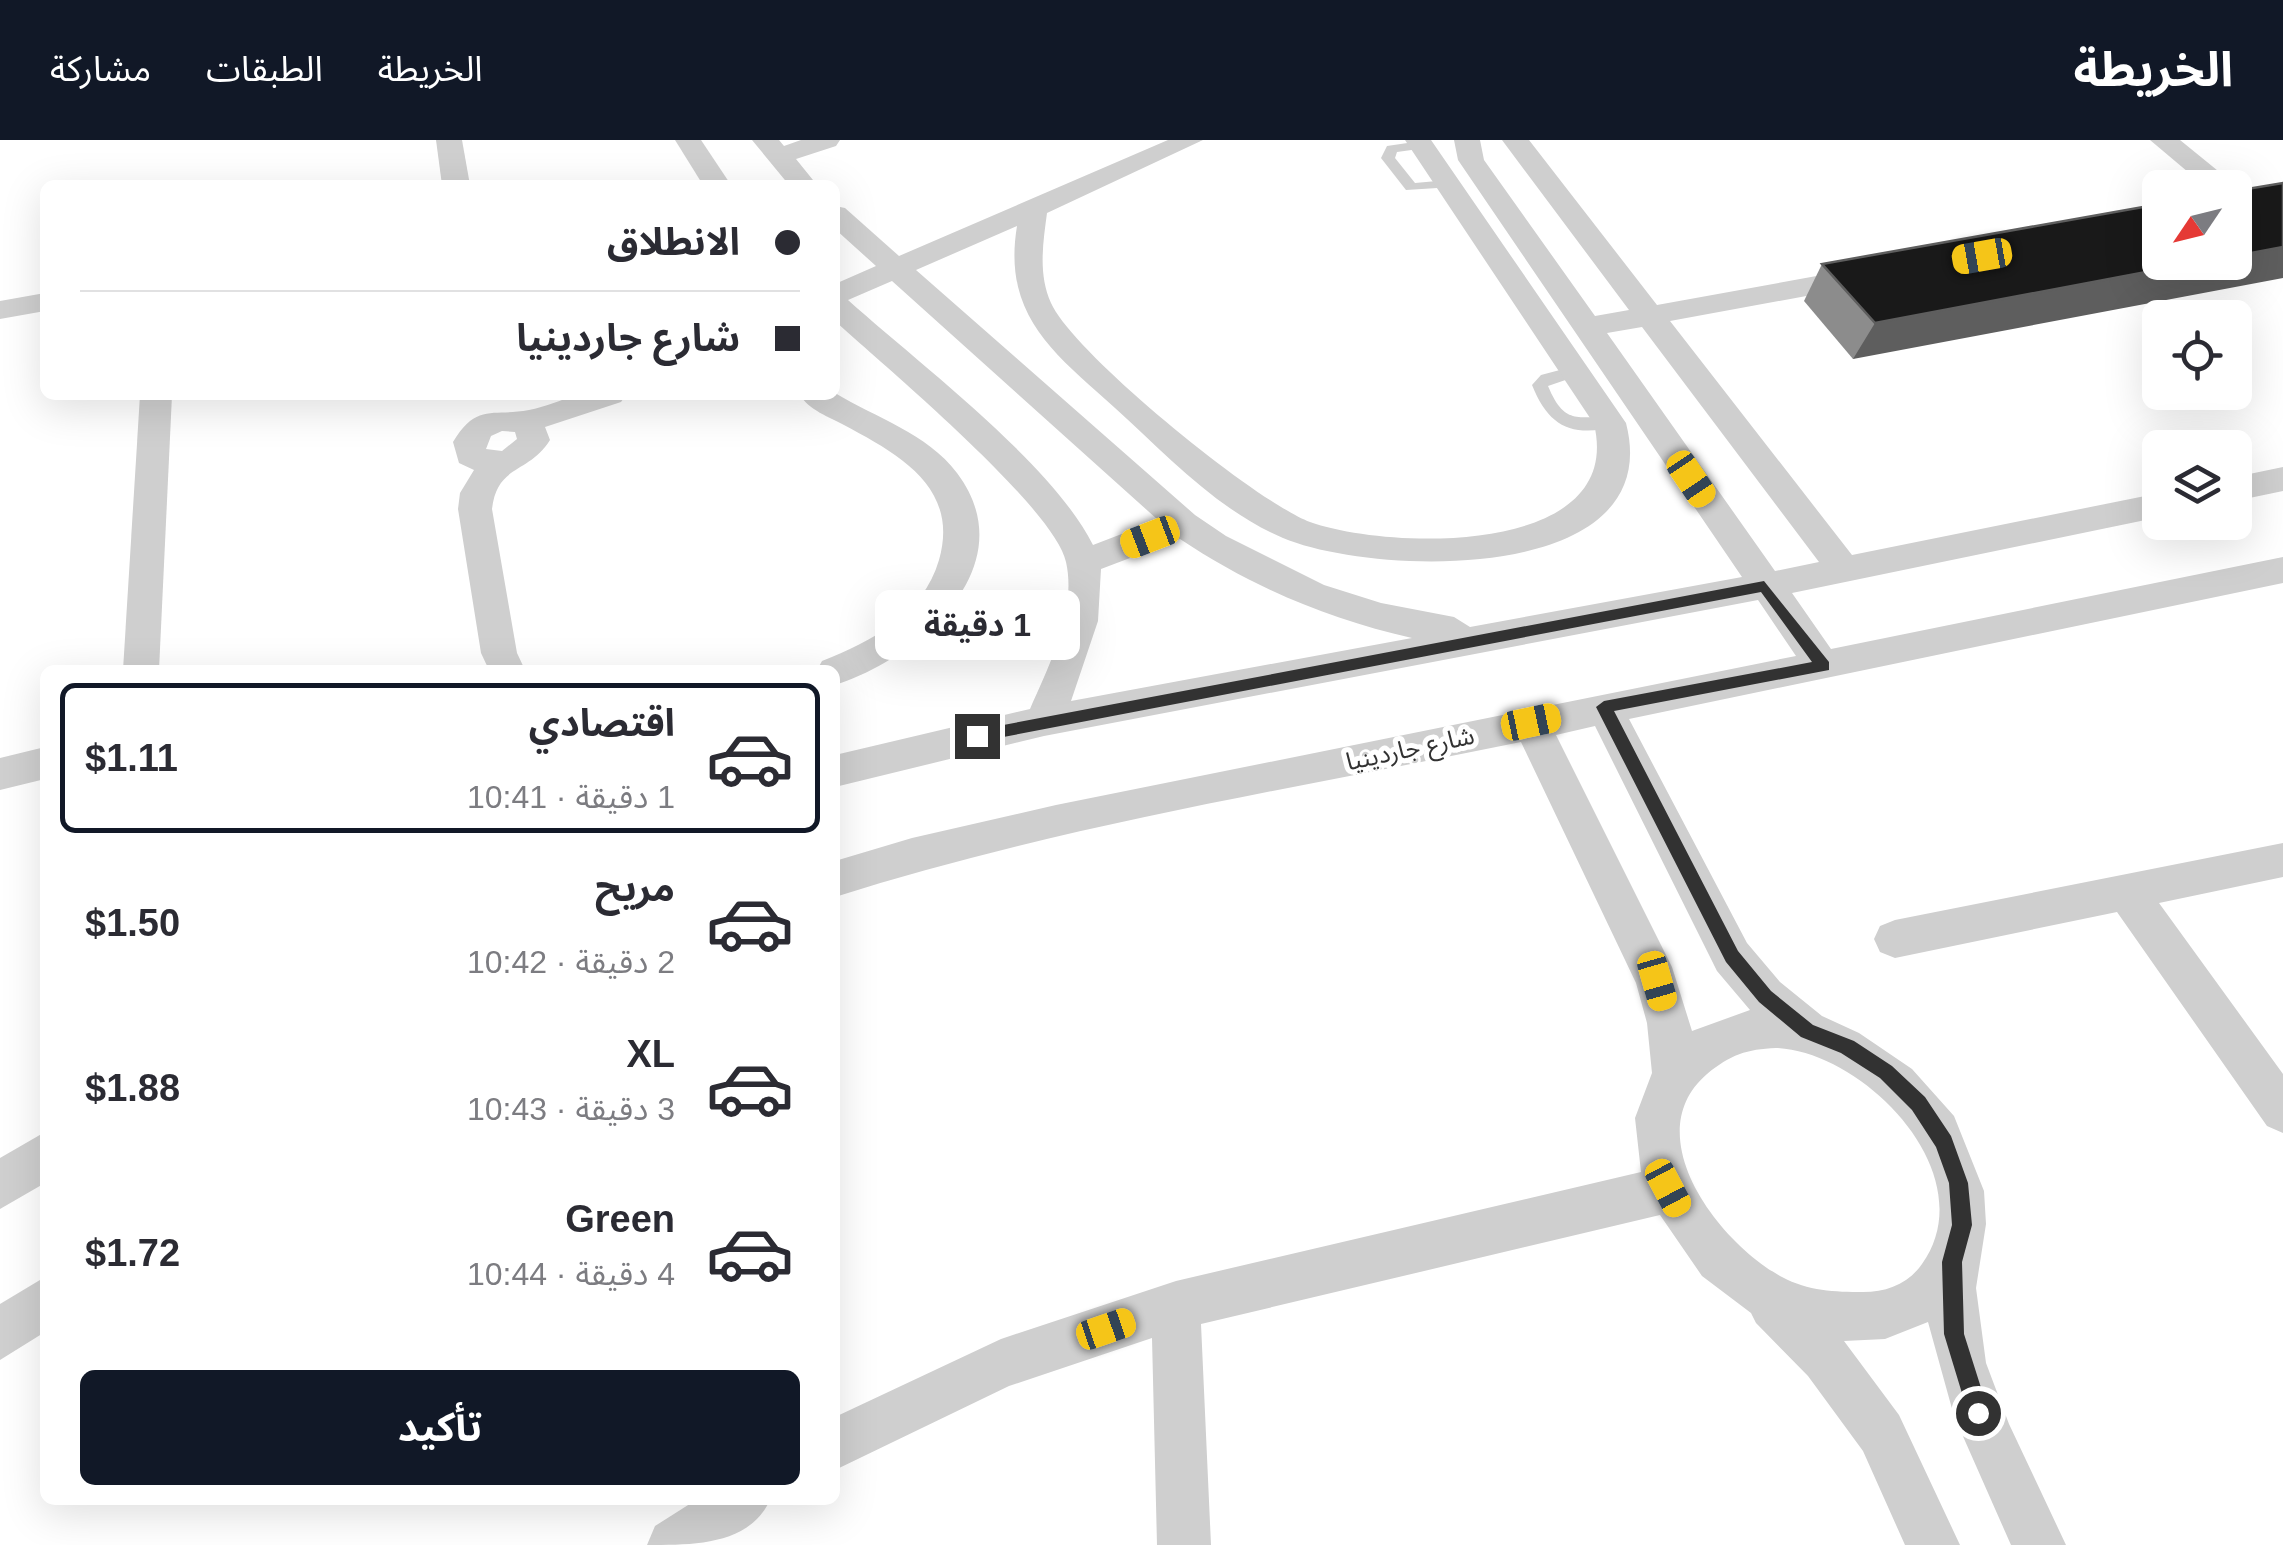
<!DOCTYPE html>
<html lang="ar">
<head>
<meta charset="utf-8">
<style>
	:root { --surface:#fff; --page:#f7f7f7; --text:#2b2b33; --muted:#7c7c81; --line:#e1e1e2; --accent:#111827 }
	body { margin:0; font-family:Helvetica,"Noto Sans Arabic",sans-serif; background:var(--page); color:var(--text); direction:rtl; height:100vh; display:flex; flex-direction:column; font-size:38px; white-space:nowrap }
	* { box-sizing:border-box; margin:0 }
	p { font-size:32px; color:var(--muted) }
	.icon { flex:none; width:55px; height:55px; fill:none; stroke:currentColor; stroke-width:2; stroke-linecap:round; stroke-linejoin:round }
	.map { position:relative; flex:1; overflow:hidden; direction:ltr }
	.details { position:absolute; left:40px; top:525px; width:800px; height:840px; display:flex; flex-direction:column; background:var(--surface); border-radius:15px; box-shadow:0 10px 40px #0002; direction:rtl }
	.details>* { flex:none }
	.banner { position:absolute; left:40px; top:40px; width:800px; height:220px; border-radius:15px; box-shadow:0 10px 40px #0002; direction:rtl; display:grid; align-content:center; height:220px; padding:0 40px; background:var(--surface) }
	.needle { width:65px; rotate:235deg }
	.fabs { position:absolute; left:2142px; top:30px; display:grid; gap:20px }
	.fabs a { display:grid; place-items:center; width:110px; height:110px; border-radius:15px; background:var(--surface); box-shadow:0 10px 40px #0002; font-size:50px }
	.end { position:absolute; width:45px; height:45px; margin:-22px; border:12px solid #323232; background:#fff; box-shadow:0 0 0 5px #fff }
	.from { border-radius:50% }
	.bubble { position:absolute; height:70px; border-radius:15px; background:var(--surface); box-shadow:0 10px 40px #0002; font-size:32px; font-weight:700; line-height:70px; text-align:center; direction:rtl }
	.car { position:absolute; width:30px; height:60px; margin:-30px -15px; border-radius:12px; box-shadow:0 0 8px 2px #0007; background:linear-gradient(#f5c518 24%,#345 0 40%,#f5c518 0 76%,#345 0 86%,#f5c518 0) }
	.banner b { display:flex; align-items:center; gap:35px; height:95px; font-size:38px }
	.banner b+b { border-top:2px solid var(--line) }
	.banner i { width:25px; height:25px; background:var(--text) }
	ul { padding:18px 0 0; list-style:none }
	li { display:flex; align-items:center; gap:30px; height:150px; margin:0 20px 15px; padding:0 20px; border:5px solid transparent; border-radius:15px }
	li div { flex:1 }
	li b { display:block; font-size:38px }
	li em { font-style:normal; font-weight:700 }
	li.active { border-color:var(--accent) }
	li>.icon { width:90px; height:90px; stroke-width:1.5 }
	.button { display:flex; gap:20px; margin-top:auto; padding:20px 40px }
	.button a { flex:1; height:115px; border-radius:15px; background:var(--accent); color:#fff; font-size:40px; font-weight:700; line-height:115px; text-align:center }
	header { display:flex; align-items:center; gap:60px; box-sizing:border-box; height:140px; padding:0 50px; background:var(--accent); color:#fff }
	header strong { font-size:48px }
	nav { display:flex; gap:55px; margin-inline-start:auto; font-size:35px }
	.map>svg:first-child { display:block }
</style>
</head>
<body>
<header>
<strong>الخريطة</strong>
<nav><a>الخريطة</a><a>الطبقات</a><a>مشاركة</a></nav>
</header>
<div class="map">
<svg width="2283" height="1405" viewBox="0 0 2283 1405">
	<rect width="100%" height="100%" fill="#fff"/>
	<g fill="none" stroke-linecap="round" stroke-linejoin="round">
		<!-- lane -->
		<g fill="#cfcfcf" fill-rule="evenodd">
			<path d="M1421 1 1426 2V8L1397 12 1395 18 1415 43 1448 40 1453 41V47L1406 50 1381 18 1387 6Z"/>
			<path d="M1575 226 1583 231 1580 235 1548 246C1566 289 1579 273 1616 279V287C1571 297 1549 287 1532 245L1541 235Z"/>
		</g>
		<!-- street -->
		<g fill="#cfcfcf" fill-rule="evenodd">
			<path d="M436 0H462L470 45H442Z"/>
			<path d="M675 0H701L731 45H703Z"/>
			<path d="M752 0H779L784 6 801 0H840L836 6 796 19 817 45H789Z"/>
			<path d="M1168 0H1203L1047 73C1043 103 1038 134 1051 163 1073 213 1256 362 1310 382 1388 410 1626 417 1594 284L1405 0H1431L1626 283C1668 446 1373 436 1283 398 1217 370 1167 315 1115 268 1055 214 1002 176 1017 86L916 130 1195 375 1226 396 1324 445 1381 463 1454 477 1470 487 1742 437 1458 20 1454 0H1480L1484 20 1595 176 1629 170 1502 0H1529L1657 165 1866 127 1876 130 1880 136 1876 142 1866 145 1670 181 1852 415 2160 353V377L1792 453 1831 509 2283 417V443L1629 579 1747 803 1780 842 1822 876 1859 893 1912 929 1954 976 1984 1051 1986 1084 1976 1148 1986 1223 2009 1284 2066 1405H2011L1954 1276 1928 1182 1885 1199 1844 1201 1899 1275 1960 1405H1905L1863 1311 1808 1236 1756 1183 1751 1173 1702 1136 1660 1075 1201 1184 1211 1405H1157L1152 1198 1009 1246 835 1330V1277L1001 1199 1176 1141 1641 1032 1635 978 1652 933 1647 883 1636 843 1521 602C1293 649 1058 686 835 757V721L912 698 1056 665 1796 516 1758 460 1044 596 835 647V615L1030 569C1049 526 1077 471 1066 422 1054 367 883 225 835 181V144L876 126 835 89V66L845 68 899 116ZM892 141 1158 380 1093 405C1052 323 918 223 848 160ZM1642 187 1819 422 1775 431 1607 193ZM1180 399C1252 447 1328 479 1412 498L1071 561 1098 481 1101 429ZM1595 586 1717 831 1750 870 1692 891 1672 827 1556 595ZM1776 908C1865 912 1985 1035 1922 1124 1908 1144 1887 1152 1863 1152 1835 1152 1808 1151 1782 1137 1719 1103 1636 995 1707 934 1730 915 1747 909 1776 908Z"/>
			<path d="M2150 0H2180L2239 48 2235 53V48H2207Z"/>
			<path d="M45 153V171L0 179V161Z"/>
			<path d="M835 253C876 278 927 293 957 333 1027 426 918 519 835 545V530H817L822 521C872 501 923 475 939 420 960 347 898 314 844 285 829 277 809 270 800 255Z"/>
			<path d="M140 255H172L159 530H123Z"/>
			<path d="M576 255H626L621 262 545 287 550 300C529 334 497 324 492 369L517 513 525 530H489L481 513 458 369 460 353 474 330 459 323 453 302C477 262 493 277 529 270 545 267 561 260 576 255ZM502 291 515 292 517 299 502 311 486 309 491 296Z"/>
			<path d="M2283 327V351L2235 361V337Z"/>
			<path d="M45 607V639L0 650V618Z"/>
			<path d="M2283 703V737L2159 763 2283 934V993L2267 986 2117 772 1895 818 1880 812 1874 799 1880 786 1895 780Z"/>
			<path d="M45 992V1043L0 1069V1018Z"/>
			<path d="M45 1137V1192L0 1220V1164Z"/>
			<path d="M696 1360H770C749 1405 695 1405 647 1405L655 1386Z"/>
		</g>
	</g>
	<!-- wall -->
	<path fill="#8c8c8c" d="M2160 64 1853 219 1804 161 1822 124Z"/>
	<!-- shaded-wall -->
	<path fill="#5e5e5e" d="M2283 107V138L1853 219 1875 183 2199 122H2235V116Z"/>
	<!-- building -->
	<g fill="#191919" stroke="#5e5e5e" stroke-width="2.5">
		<path d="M2283 43V107L2235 116V51Z"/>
		<path d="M2160 64V122H2199L1875 183 1822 124Z"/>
	</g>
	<!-- route -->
	<path fill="#323232" d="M1764 441 1829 522V530L1614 571 1738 811 1771 851 1813 885 1854 901 1892 926 1925 957 1951 996 1968 1043 1972 1085 1962 1122 1964 1194 1989 1273 1978 1284 1968 1273 1944 1194 1942 1122 1952 1085 1949 1043 1936 1007 1912 970 1880 938 1841 913 1801 897 1759 862 1726 822 1596 567 1604 561 1812 522 1761 452 977 602 969 596 977 590Z"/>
	<g text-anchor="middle" stroke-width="10" stroke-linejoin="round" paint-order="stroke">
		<!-- street labels -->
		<g font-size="25" fill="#323232" stroke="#fff">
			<text transform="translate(1410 608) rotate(-12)" y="9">شارع جاردينيا</text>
		</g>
	</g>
</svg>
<div class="fabs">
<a><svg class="needle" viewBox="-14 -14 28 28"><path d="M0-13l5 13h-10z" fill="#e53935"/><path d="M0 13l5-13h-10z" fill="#7c7c81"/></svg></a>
<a><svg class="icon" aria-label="locate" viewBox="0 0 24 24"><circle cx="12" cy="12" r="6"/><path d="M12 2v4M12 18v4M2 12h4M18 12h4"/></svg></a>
<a><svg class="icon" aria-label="layers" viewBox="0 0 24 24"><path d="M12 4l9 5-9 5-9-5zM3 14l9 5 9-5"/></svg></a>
</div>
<i class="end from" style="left:1978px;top:1273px"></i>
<i class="end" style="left:977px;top:596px"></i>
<div class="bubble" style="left:875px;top:450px;width:205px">1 دقيقة</div>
<i class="car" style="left:1982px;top:116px;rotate:260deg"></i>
<i class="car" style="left:1691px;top:339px;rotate:146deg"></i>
<i class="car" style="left:1150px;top:397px;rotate:249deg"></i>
<i class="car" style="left:1531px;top:582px;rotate:78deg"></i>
<i class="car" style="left:1657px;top:841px;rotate:164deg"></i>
<i class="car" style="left:1668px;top:1048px;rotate:152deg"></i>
<i class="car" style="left:1106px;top:1189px;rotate:71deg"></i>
<div class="banner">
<b><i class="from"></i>الانطلاق</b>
<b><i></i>شارع جاردينيا</b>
</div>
<section class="details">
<ul>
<li class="active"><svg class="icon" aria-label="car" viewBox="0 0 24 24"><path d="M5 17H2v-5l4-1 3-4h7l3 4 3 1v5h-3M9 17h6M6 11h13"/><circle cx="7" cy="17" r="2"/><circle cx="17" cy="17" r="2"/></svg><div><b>اقتصادي</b><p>1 دقيقة · 10:41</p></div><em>$1.11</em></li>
<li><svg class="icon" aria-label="car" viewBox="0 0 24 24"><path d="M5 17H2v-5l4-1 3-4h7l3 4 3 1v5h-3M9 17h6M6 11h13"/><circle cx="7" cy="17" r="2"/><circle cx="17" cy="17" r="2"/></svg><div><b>مريح</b><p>2 دقيقة · 10:42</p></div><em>$1.50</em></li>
<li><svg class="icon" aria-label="car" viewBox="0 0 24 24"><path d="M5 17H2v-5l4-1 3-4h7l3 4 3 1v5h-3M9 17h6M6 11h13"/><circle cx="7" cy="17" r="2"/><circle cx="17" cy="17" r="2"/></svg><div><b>XL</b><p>3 دقيقة · 10:43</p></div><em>$1.88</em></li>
<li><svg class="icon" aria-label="car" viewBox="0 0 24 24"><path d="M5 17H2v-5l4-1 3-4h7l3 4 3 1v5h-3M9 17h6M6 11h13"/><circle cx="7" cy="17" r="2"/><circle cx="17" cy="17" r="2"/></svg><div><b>Green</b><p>4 دقيقة · 10:44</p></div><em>$1.72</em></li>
</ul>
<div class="button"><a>تأكيد</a></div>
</section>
</div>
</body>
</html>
